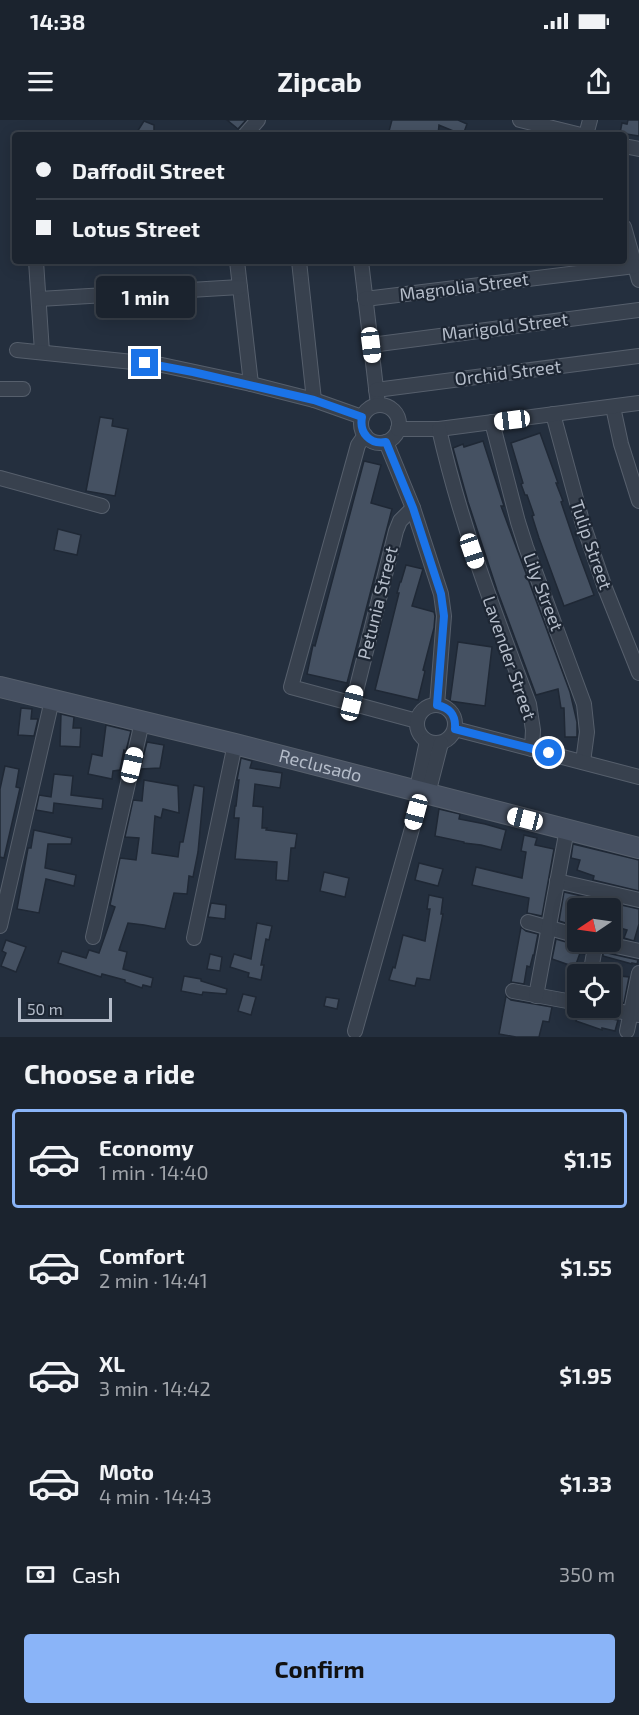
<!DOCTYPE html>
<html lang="en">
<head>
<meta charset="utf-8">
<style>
	:root { --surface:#1b232e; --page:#242b36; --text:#f1f3f6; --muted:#a0a4aa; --line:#39404a; --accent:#8ab4f8 }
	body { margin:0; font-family:"Exo 2",sans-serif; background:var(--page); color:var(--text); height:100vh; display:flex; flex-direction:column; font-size:22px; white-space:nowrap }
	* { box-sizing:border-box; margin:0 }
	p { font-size:20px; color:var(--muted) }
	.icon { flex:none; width:33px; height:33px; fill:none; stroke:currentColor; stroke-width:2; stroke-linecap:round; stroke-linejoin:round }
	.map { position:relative; height:917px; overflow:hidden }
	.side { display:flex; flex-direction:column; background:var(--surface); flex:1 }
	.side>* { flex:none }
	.top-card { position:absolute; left:12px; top:12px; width:615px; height:132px; border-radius:6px; box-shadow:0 3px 15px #0003,0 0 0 2px var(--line); display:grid; align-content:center; height:132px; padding:0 24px; background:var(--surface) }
	.needle { width:39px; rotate:257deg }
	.fabs { position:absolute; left:567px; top:778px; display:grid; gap:12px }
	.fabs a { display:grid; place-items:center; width:54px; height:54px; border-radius:6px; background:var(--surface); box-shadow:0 3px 15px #0003,0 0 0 2px var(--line); font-size:30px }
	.scale { position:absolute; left:18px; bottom:15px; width:94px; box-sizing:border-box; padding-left:6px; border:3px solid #b4bcc9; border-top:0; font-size:16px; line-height:21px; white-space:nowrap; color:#b4bcc9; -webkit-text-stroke:4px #1d2633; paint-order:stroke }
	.end { position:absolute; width:27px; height:27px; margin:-14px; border:8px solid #1a73e8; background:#fff; box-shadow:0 0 0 3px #fff }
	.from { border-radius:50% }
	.bubble { position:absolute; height:42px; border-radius:6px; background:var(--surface); box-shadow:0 3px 15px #0003,0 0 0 2px var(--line); font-size:20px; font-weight:700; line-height:42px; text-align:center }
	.car { position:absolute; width:18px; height:36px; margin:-18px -9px; border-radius:8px; box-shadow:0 0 4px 2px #0007; background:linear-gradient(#fff 24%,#345 0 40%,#fff 0 76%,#345 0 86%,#fff 0) }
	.top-card b { display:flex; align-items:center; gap:21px; height:57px; font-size:22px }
	.top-card b+b { border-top:2px solid var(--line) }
	.top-card i { width:15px; height:15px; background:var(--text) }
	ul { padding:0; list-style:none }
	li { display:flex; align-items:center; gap:18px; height:99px; margin:0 12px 9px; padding:0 12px; border:3px solid transparent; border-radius:6px }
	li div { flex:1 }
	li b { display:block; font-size:22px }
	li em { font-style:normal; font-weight:700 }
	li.active { border-color:var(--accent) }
	li>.icon { width:54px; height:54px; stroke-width:1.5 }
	h2 { padding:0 24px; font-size:27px; line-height:72px }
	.pay { display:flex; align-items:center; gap:15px; height:66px; padding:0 24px; font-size:22px }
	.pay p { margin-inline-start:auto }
	.cta { display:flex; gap:12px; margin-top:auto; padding:12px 24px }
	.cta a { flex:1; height:69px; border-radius:6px; background:var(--accent); color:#111; font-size:24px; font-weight:700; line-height:69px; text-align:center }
	.status { display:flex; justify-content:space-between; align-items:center; height:42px; padding:0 30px; background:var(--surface); direction:ltr }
	.status svg { height:16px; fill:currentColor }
	header { display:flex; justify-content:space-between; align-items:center; height:78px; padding:0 24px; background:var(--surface); font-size:27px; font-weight:700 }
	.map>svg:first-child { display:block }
</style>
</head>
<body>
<div class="status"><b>14:38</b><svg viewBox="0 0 49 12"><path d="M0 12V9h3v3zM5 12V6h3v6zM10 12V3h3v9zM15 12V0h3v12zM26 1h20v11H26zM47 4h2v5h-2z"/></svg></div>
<header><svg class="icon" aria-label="menu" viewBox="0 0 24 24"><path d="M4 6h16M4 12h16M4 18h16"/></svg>Zipcab<svg class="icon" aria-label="share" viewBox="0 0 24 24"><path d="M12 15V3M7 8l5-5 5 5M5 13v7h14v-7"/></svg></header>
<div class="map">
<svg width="639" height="917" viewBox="0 0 639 917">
	<rect width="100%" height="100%" fill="#242f3e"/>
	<!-- building -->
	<g fill="#455162" stroke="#1f2835" stroke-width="1.5">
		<path d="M227 0H246L238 9Z"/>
		<path d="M392 0H458L467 4 463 15 439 5 438 15H390L391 11H389Z"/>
		<path d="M628 0H639V16L620 13 622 3 627 4Z"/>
		<path d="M144 1 154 5V15H144L137 12Z"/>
		<path d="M100 297 113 299 112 306 128 309 115 376 86 371Z"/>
		<path d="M540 313 558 363H556L563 381 561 382 577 429 594 475 564 486 539 418 532 396 534 395 527 375H525L521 364 523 363 511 323Z"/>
		<path d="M483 321 504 386H501L570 572 577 602V617H565L564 588H561L558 569 536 575 497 470 468 382 453 328 463 324 464 327Z"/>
		<path d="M364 341 381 345 371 383 392 389 347 563 307 554 313 525 315 526Z"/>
		<path d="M58 409 81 415 77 435 54 430Z"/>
		<path d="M406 445 423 449 412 486 434 492 435 496 434 508 423 550 425 551 418 580 375 570 399 473H397L400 462H401Z"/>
		<path d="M458 522 492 527 485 586 450 581Z"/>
		<path d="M21 588 32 589 31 599H38L34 616 18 615Z"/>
		<path d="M61 594 74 597 73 608H81L80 627 60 626Z"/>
		<path d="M106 605 131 611 126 631 124 630 120 650 113 651 112 659 88 654 92 634 102 636Z"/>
		<path d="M147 622 164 625 160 648 140 649Z"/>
		<path d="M241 638 252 641 250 648 282 653 280 668 255 664 253 686 263 687 262 708H267L266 710 297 714 295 728H291L288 761 276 760 277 742 235 739 239 698H234L235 686H236L239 660H237Z"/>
		<path d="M5 646 19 649 16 667 20 668 4 738 0 737V669Z"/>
		<path d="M54 654 73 656 71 675 103 679 102 689 54 683 53 693 36 690 39 675 51 677Z"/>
		<path d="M144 660 178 666 179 693 163 689 161 698 155 696 152 733 178 737 180 722H183L194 665 204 667 198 732 193 757 189 756 187 774 174 773 165 809 144 805 128 803 119 830 127 832 123 849 153 858 151 867 143 865 142 868 125 862V860L102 854 101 857 58 843 62 831 86 838 89 830 99 833 115 787 110 785 120 738 136 740 139 718 125 717 133 680 142 681Z"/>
		<path d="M439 689 460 694 459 699 485 704 506 710 501 730 481 725 464 723V722L435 716Z"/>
		<path d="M34 710 72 718 71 724H48L45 748 76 755 74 766 46 759 39 793 17 789 28 728H31Z"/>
		<path d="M524 715 537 718 535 725 554 729 542 796 527 793 529 778 472 765 476 747 522 758 526 732 521 731Z"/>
		<path d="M573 724 639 740V771L593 760 594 756 577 750 580 740 571 738Z"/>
		<path d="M419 743 443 749 438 766 415 760Z"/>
		<path d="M324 752 349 758 345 777 320 771Z"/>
		<path d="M564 772 639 789V804L634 821 624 818 627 810 610 805V789H578L575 806 559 801Z"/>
		<path d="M429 775 443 778 441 794H443L430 860 417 858 415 866 389 860 393 847 395 848 403 815 425 821 430 789H427Z"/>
		<path d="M211 783 226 785 225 799 208 797Z"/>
		<path d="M257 803 272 806 269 820 266 819 261 845H264L261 860 248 857 249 853 230 847 234 834 251 839Z"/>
		<path d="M521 807 526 811 538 814 534 835H533L530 847 527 846 524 864 511 862Z"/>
		<path d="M556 819 576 825 587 822 585 834 580 833 575 847 552 839Z"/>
		<path d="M6 820 26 827 16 852 1 846 6 833 2 831Z"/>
		<path d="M603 832 638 840 637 844 632 843V844L603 836Z"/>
		<path d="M210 834 222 837 220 851 207 849Z"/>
		<path d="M610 855 629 857 624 883 613 881 614 868 610 867Z"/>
		<path d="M184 856 201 859V861L227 869 226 874 203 872 202 875 181 871Z"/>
		<path d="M243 874 256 877 251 895 238 891Z"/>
		<path d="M506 876 511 880 552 887 549 902 543 901 539 917H516L499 914Z"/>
		<path d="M326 877 339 879 337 889 324 886Z"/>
		<path d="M585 889 593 891 600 897 618 900 615 911 602 908V910L576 901 578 892Z"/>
	</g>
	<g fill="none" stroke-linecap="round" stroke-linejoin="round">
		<!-- street casing -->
		<g stroke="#565f6c" stroke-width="16">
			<g id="street">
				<path d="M520 0 581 15"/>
				<path d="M245 15 258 0"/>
				<path d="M586 15 590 0"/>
				<path d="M624 26 639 29"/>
				<path d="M624 107 639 160"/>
				<path d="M36 141 42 232"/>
				<path d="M237 141 251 264"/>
				<path d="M299 141 314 280"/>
				<path d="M361 141 378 285"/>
				<path d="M39 179 240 167"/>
				<path d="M365 179 635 146"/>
				<path d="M371 225 639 190"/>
				<path d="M17 230 162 245 251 264 314 280 362 297"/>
				<path d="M0 269H23"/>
				<path d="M376 270 639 236"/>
				<circle cx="380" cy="304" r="19"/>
				<path d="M613 287 621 324 639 381"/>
				<path d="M553 294 582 401 605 468 639 553"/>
				<path d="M492 302 518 402 526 427 584 584 587 612 583 642"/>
				<path d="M398 309H439L639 283"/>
				<path d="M439 309C461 405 494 492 529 584L533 610 532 629"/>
				<path d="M365 315 358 325 291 567 417 601"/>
				<path d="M386 322 413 388 441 474 444 496 437 585"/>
				<path d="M0 358 102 386"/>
				<path d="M353 583 396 411 400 401 413 388"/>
				<circle cx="436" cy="604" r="19"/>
				<path d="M455 609 639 657"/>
				<path d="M422 673 418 664 427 621"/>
				<path d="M557 761 639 780"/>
				<path d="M528 802 578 816"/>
				<path d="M0 806 52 580"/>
				<path d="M93 817 142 602"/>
				<path d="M194 818 235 624"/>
				<path d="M598 822 639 831"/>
				<path d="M590 855 596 822"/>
				<path d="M513 871 578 883"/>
				<path d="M536 876 567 709"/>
				<path d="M602 888 638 895"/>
				<path d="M355 911 422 673 430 666 441 623"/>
				<path d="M627 911 639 853"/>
			</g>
		</g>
		<!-- secondary casing -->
		<g stroke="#565f6c" stroke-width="22">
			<g id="secondary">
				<path id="s1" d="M0 567 235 624 639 728"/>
			</g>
		</g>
		<!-- street -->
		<use href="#street" stroke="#38414e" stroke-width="14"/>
		<!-- secondary -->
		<use href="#secondary" stroke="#465061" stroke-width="20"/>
	</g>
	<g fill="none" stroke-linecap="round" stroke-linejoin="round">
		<!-- route -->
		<path stroke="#1a73e8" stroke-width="8" d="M145 243 193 252 314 280 362 297C359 313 370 325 386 322L413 388 441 474 444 496 437 585C450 588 456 595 455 609L549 633"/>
	</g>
	<g text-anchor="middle" stroke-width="4.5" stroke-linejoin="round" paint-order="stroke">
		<!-- street labels -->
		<g font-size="18" fill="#b4bcc9" stroke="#1d2633">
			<text transform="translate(464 167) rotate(-7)" y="6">Magnolia Street</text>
			<text transform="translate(505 207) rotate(-7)" y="6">Marigold Street</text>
			<text transform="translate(508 253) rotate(-7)" y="6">Orchid Street</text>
			<text transform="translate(591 425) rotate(71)" y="6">Tulip Street</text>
			<text transform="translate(543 472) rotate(69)" y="6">Lily Street</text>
			<text transform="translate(378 483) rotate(-76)" y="6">Petunia Street</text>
			<text transform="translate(509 538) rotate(71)" y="6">Lavender Street</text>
			<text dy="6" stroke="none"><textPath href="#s1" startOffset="330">Reclusado</textPath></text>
		</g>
	</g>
</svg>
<div class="fabs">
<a><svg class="needle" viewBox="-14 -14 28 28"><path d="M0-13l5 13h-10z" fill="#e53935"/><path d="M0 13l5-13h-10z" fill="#a0a4aa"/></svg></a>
<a><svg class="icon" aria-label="locate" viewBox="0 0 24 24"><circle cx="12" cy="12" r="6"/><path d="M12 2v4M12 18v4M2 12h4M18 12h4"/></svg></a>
</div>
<div class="scale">50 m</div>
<i class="end from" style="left:549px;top:633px"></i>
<i class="end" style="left:145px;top:243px"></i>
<div class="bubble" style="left:96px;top:156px;width:99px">1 min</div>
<i class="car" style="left:371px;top:225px;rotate:173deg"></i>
<i class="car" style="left:512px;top:300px;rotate:263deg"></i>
<i class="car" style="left:472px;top:431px;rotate:161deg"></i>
<i class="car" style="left:352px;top:583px;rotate:14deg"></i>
<i class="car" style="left:132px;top:645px;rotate:13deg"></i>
<i class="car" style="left:416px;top:692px;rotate:195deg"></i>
<i class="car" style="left:525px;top:699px;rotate:284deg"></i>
<div class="top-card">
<b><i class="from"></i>Daffodil Street</b>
<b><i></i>Lotus Street</b>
</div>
</div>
<section class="side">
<h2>Choose a ride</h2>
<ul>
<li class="active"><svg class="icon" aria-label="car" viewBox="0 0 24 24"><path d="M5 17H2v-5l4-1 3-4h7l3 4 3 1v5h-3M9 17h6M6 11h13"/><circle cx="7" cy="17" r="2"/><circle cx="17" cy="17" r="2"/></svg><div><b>Economy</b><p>1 min · 14:40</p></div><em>$1.15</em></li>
<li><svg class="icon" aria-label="car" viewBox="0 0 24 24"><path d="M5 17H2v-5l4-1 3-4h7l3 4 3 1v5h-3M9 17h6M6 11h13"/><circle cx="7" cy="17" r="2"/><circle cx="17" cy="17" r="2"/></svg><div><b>Comfort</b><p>2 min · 14:41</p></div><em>$1.55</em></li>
<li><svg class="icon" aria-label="car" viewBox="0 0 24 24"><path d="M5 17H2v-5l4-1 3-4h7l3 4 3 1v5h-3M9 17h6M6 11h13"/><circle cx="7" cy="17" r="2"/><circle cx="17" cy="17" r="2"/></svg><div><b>XL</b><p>3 min · 14:42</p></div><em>$1.95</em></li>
<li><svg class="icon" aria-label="car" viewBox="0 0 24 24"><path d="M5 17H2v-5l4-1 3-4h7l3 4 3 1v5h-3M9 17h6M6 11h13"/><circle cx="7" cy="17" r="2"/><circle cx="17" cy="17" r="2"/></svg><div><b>Moto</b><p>4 min · 14:43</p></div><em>$1.33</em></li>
</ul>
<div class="pay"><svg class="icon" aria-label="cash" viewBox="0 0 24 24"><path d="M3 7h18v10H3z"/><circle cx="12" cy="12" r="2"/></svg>Cash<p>350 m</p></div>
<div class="cta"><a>Confirm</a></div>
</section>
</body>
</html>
